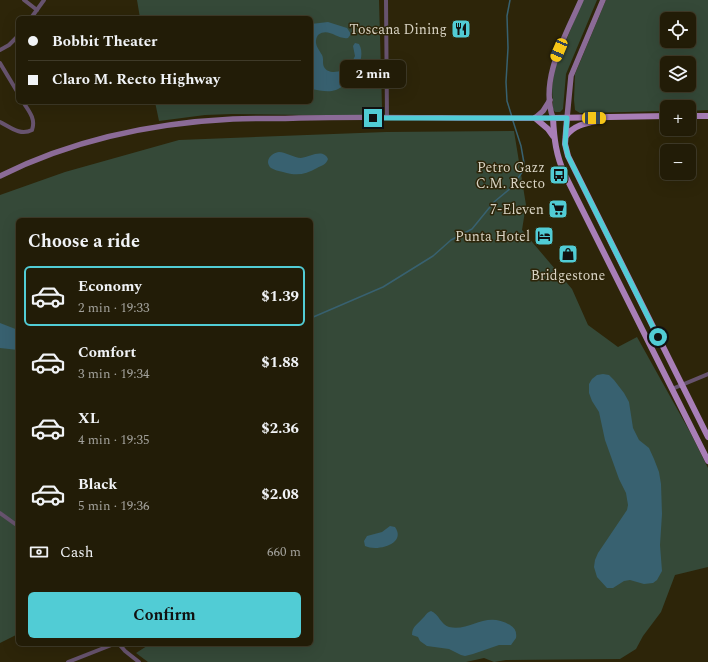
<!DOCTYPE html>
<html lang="en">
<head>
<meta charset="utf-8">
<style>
	:root { --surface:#221c07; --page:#2e2915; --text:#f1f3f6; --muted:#a2a19b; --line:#3f3a28; --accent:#51ccd5 }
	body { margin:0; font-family:Spectral,serif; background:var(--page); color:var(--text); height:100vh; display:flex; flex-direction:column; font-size:15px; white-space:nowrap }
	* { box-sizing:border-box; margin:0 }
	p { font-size:13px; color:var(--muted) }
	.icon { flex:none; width:22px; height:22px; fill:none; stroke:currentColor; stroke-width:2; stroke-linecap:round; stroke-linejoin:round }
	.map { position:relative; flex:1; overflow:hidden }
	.details { position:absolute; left:16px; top:218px; width:297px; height:428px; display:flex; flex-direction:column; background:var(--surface); border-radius:6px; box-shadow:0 4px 16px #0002,0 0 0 1px var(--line) }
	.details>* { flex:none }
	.banner { position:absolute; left:16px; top:16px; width:297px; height:88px; border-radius:6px; box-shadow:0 4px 16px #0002,0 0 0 1px var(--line); display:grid; align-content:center; height:88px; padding:0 12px; background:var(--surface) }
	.controls { position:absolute; left:660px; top:12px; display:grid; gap:8px }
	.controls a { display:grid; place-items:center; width:36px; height:36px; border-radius:6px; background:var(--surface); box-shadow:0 4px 16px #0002,0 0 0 1px var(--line); font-size:20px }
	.end { position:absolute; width:18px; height:18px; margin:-9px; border:5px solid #51ccd5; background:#111; box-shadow:0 0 0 2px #111 }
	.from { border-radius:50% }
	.bubble { position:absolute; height:28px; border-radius:6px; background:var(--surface); box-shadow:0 4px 16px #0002,0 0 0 1px var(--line); font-size:13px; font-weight:700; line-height:28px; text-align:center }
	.car { position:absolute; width:12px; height:24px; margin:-12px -6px; border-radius:5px; box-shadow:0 0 3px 1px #0007; background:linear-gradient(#f5c518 24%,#345 0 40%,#f5c518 0 76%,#345 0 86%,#f5c518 0) }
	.banner b { display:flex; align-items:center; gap:14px; height:38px; font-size:15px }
	.banner b+b { border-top:1px solid var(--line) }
	.banner i { width:10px; height:10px; background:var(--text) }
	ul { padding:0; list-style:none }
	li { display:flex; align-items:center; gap:12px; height:60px; margin:0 8px 6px; padding:0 4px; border:2px solid transparent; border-radius:6px }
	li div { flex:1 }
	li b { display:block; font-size:15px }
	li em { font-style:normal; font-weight:700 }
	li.selected { border-color:var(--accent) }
	li>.icon { width:36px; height:36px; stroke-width:1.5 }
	h2 { padding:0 12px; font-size:18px; line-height:48px }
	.pay { display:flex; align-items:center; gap:10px; height:44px; padding:0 12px; font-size:15px }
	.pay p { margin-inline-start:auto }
	.cta { display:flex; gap:8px; margin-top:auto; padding:8px 12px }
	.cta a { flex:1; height:46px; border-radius:6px; background:var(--accent); color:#111; font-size:16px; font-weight:700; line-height:46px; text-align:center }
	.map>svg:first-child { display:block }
</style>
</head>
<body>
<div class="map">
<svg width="708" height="662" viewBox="0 0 708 662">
	<rect width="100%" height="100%" fill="#2d2509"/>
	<!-- green -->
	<g fill="#354938" fill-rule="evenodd">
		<path d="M137 0H379L382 107C380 113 376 114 371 116L232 114 205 115 159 121 155 102H311V18H140Z"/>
		<path d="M583 0H597L566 74 563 109 560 112H555L553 109 552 88 555 67Z"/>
		<path d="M606 0H708V110L689 111V107H667V111L584 113H580L575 110 574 100 575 74ZM667 19H689V41H667ZM667 63H689V85H667Z"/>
		<path d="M514 131 526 205 522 230 572 289 588 325 618 347 637 337 690 432 708 468V567L675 575 661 612 643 636 636 649 620 659 506 660 494 662 484 658 466 662H148L136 653 150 644H311V220H18V634L0 643V195L65 172 179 140 386 132Z"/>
	</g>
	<!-- water -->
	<g fill="#386170">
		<path d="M328 22 347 28 351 34 348 38C337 40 329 27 318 35 313 43 318 48 322 55 324 59 322 63 324 67 329 76 344 71 350 66L355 56 353 46 355 43 359 44C368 60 350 84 336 90 327 93 320 90 311 89V24Z"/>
		<path d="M279 152C286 152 294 158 301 158 310 157 323 148 328 159 326 165 322 165 317 168 305 175 296 176 283 172 279 171 274 170 271 168 264 161 271 153 279 152Z"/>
		<path d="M0 323 18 330V350L0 348Z"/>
		<path d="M603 374 609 375 614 380 624 393 629 402 633 428 639 440 649 448 654 459 659 472 661 484 662 514 660 545 662 571 657 580 653 583 644 584 630 580 624 581 613 588H607L597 577 594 567 595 560 598 553 627 510 628 505 626 493 619 479 605 440 599 412 592 401 589 393V384L592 379 597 375Z"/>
		<path d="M390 526 395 527C407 544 377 552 365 546L364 541 367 536 382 532Z"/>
		<path d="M431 611C439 614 441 625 449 627 471 632 485 610 510 625 515 628 517 632 516 638L511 645H499L473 654 465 656 461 655 449 649 427 646 420 641 418 637 412 635C412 626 418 624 423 618 426 615 426 613 431 611Z"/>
	</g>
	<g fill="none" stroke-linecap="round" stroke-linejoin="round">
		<!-- stream -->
		<g stroke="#386170" stroke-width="1.5">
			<path d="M510 0 507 16 508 48 506 82 507 101 512 117"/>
			<path d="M311 318 383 287 433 256 451 240 472 229 494 202 511 188 523 171 524 163 521 146 513 121"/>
		</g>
		<!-- street -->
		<g stroke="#67536e" stroke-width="4">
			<path d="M24 0 37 10"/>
			<path d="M386 0 387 118"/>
			<path d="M31 18 44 0"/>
			<path d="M0 50 9 45 18 36"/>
			<path d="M0 63 18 93"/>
			<path d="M0 122C10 127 20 136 32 130 36 119 29 111 23 102"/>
			<path d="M672 389 708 374"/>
			<path d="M0 513 18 526"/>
			<path d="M119 644 125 651 139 662"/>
			<path d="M68 662 114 644"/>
		</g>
		<!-- secondary -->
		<g stroke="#8b6b97" stroke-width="5.5">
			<path d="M535 118 543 111 550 100"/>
			<path d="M567 118 571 76 603 0"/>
			<path d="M0 176C72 140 153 123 233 119 255 118 277 119 299 118 384 116 468 119 553 118 539 79 566 35 581 0"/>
		</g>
		<!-- primary -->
		<g stroke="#a87eb7" stroke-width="6">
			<path d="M667 116 553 118C554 138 556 156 565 175L708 461"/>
			<path d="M689 116H708"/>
			<path d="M535 118 548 129 553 136"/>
			<path d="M567 118 565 144 568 156 708 437"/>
			<path d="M566 136C575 124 588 123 602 120"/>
		</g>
	</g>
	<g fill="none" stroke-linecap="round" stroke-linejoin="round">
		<!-- route -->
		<path stroke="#51ccd5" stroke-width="5" d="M373 118H567L565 144 568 156 658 337"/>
	</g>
	<!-- icons -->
	<defs>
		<g id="restaurant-square" transform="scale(1)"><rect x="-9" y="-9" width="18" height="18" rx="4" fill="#51ccd5" stroke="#2d2509"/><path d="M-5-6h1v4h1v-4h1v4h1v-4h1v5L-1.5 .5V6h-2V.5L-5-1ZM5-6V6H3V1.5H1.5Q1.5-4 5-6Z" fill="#111"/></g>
		<g id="bus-square" transform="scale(1)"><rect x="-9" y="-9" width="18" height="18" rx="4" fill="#51ccd5" stroke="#2d2509"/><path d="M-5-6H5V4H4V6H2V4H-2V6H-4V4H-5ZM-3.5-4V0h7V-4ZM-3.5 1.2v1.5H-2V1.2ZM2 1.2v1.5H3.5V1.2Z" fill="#111"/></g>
		<g id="supermarket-square" transform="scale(1)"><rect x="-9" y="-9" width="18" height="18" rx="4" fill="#51ccd5" stroke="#2d2509"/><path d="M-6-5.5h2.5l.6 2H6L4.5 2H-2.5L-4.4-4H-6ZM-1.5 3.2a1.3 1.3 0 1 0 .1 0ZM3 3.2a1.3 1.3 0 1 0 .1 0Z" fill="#111"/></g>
		<g id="hotel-square" transform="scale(1)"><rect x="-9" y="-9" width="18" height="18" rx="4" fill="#51ccd5" stroke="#2d2509"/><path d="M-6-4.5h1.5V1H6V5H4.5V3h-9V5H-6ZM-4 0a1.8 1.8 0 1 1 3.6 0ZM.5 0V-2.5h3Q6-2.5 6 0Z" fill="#111"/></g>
		<g id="shop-square" transform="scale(1)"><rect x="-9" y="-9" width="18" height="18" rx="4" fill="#51ccd5" stroke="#2d2509"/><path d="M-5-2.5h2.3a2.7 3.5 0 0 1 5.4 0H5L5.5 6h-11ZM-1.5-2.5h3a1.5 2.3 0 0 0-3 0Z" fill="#111"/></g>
	</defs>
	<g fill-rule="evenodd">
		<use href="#restaurant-square" x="461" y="29"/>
		<use href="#bus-square" x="559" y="175"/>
		<use href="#supermarket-square" x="558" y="209"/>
		<use href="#hotel-square" x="544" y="236"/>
		<use href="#shop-square" x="568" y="254"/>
	</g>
	<g text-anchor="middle" stroke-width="3" stroke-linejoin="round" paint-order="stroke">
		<!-- poi labels -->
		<g font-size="14" fill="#d8d3c3" stroke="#2d2509" text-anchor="end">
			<text x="447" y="34">Toscana Dining</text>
			<text x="545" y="172">Petro Gazz<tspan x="545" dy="16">C.M. Recto</tspan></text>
			<text x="544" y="214">7-Eleven</text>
			<text x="530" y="241">Punta Hotel</text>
			<text x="568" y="280" text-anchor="middle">Bridgestone</text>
		</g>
	</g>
</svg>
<div class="controls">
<a><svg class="icon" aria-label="locate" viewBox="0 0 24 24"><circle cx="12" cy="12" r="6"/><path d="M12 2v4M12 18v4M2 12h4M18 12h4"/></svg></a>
<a><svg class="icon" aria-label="layers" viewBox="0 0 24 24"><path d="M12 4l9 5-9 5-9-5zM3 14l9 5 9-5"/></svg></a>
<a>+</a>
<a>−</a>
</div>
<i class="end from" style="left:658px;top:337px"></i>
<i class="end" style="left:373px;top:118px"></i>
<div class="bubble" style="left:340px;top:60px;width:66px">2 min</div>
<i class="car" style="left:559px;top:50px;rotate:203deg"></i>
<i class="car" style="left:594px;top:118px;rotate:91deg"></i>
<div class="banner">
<b><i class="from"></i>Bobbit Theater</b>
<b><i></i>Claro M. Recto Highway</b>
</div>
<section class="details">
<h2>Choose a ride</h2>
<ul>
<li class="selected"><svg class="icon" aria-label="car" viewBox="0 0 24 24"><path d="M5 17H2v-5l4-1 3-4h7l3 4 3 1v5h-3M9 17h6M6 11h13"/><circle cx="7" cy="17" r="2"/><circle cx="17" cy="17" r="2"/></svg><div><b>Economy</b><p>2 min · 19:33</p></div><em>$1.39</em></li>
<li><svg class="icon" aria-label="car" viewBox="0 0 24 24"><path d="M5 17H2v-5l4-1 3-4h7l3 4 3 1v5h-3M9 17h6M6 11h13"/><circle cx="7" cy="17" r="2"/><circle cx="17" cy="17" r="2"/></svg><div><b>Comfort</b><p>3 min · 19:34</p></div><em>$1.88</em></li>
<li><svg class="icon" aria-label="car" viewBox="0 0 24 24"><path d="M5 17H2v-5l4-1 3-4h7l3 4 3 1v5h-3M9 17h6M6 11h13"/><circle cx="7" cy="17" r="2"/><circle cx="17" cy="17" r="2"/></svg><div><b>XL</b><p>4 min · 19:35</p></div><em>$2.36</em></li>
<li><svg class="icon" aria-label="car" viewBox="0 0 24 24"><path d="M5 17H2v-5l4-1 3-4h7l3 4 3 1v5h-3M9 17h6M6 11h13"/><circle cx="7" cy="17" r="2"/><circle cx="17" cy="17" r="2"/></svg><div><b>Black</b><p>5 min · 19:36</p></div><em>$2.08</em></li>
</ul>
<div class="pay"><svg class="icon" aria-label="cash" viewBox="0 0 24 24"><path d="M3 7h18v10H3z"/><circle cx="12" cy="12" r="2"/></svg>Cash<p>660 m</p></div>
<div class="cta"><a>Confirm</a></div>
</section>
</div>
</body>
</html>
